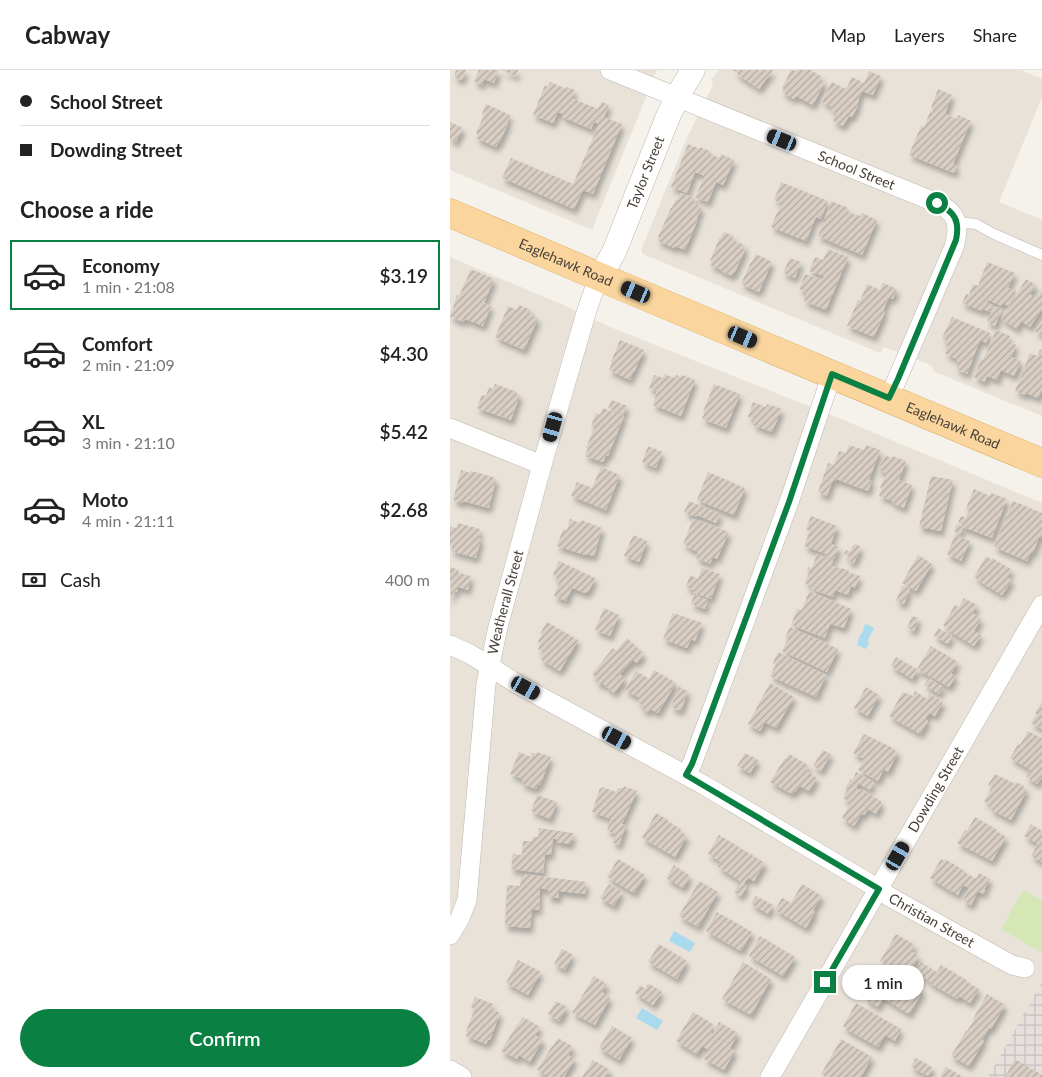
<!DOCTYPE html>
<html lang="en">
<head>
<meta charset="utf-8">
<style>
	:root { --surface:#fff; --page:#f6f6f6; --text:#222; --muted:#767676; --line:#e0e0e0; --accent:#0b8043 }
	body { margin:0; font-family:Lato,sans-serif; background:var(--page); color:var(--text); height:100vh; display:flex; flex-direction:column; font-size:19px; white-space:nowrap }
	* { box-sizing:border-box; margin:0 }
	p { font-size:16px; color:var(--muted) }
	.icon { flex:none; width:28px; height:28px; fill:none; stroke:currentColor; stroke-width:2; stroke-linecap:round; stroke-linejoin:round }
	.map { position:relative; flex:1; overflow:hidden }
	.side { display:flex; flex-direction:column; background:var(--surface); width:450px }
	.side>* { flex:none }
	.guide { display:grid; align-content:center; height:110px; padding:0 20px; background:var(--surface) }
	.end { position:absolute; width:22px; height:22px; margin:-11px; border:6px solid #0b8043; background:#fff; box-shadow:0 0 0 2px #fff }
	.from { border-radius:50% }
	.bubble { position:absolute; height:35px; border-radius:18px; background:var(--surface); box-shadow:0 1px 4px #0004; font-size:16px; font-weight:600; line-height:35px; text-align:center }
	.car { position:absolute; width:15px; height:30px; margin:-15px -8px; border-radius:6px; box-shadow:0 0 4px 1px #0007; background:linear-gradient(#222 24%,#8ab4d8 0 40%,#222 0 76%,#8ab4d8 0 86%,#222 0) }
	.guide b { display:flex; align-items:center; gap:18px; height:48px; font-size:19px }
	.guide b+b { border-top:1px solid var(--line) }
	.guide i { width:12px; height:12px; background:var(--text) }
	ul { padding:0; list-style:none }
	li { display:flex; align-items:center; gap:15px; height:70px; margin:0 10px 8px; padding:0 10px; border:2px solid transparent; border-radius:0px }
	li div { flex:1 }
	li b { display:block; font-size:19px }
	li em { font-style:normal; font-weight:600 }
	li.active { border-color:var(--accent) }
	li>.icon { width:45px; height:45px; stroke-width:1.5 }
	h2 { padding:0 20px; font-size:22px; line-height:60px }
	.pay { display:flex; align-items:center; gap:12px; height:55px; padding:0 20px; font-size:19px }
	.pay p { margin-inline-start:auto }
	.primary-button { display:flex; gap:10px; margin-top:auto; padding:10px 20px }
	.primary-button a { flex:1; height:58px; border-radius:30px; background:var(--accent); color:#fff; font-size:20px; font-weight:600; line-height:58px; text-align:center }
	header { display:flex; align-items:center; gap:30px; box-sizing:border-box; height:70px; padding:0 25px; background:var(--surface); border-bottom:1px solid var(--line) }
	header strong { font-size:24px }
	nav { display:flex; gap:28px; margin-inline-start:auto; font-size:18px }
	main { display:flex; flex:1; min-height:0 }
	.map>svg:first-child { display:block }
</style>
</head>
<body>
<header>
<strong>Cabway</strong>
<nav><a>Map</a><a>Layers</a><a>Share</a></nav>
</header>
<main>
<section class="side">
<div class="guide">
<b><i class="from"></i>School Street</b>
<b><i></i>Dowding Street</b>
</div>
<h2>Choose a ride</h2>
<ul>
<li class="active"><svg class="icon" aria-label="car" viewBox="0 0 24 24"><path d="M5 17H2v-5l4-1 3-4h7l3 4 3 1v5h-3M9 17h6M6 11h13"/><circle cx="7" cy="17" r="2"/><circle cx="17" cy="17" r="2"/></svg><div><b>Economy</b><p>1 min · 21:08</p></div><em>$3.19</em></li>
<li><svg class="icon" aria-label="car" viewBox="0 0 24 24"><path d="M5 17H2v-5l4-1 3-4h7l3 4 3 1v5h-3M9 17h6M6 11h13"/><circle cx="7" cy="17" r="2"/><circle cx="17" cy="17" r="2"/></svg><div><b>Comfort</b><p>2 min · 21:09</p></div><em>$4.30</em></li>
<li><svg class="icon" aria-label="car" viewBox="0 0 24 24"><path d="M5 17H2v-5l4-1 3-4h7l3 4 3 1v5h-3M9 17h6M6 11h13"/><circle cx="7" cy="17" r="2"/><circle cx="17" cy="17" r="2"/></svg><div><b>XL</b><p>3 min · 21:10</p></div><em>$5.42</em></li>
<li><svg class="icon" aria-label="car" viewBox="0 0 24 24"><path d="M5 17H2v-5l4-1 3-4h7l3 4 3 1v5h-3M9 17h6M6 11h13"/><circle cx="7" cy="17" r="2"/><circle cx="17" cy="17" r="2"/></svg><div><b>Moto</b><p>4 min · 21:11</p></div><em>$2.68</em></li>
</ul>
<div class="pay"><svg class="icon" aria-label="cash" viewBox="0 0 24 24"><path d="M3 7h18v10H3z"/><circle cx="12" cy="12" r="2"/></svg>Cash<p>400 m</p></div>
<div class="primary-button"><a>Confirm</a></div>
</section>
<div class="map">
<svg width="592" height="1007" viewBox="0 0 592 1007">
	<defs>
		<pattern id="industrial-grid" width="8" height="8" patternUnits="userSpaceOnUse" patternTransform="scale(1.25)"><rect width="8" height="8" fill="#e5e0dc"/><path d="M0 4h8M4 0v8" fill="none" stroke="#c6c1be"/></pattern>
		<pattern id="building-hatch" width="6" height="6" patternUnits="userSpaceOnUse" patternTransform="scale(1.25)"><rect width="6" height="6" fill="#d9cec3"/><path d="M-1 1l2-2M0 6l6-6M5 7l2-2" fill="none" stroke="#b2a99f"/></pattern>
		<filter id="shadow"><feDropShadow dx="3" dy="5.5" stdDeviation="2.5" flood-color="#0004"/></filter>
	</defs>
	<rect width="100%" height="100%" fill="#f5f1eb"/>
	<!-- residential -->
	<g fill="#e8e2d9">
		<path d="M0 0H207L142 160 0 100Z"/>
		<path d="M269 0H571L592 9V27L549 132 592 150V346L485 302 481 295 434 277 430 283 193 184 191 180 236 70 263 15 261 10Z"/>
		<path d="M0 187 111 234 160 257 391 349 592 433V912L538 1007H0Z"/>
	</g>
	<!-- industrial -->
	<path fill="url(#industrial-grid)" d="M592 912V1007H538Z"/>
	<!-- green -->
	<path fill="#d6e7b6" d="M573 820 592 830V883L551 859Z"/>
	<!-- water -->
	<g fill="#aadaee">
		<path d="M416 554 424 558 418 570 419 573 416 579 407 575 410 565 413 562 414 556Z"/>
		<path d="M224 861 245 873 240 882 219 871Z"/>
		<path d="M192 938 213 951 207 960 186 948Z"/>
	</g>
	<!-- building -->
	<g fill="url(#building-hatch)" filter="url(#shadow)">
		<path d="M6 0H16L12 10 4 7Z"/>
		<path d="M29 0H49L44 13 34 9 32 15 24 11Z"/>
		<path d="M51 0H68L66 6Z"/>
		<path d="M283 0H323L309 19 288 5V4Z"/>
		<path d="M341 0 346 1V0H360L371 6 369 9 375 12 363 35 346 26 344 29 332 22 334 19 332 18Z"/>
		<path d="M419 1 431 6 423 25 412 21 408 31H409L407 35 408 36 402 47 399 46 393 56 383 51 387 44 381 41 382 37 371 31 382 12 396 19 402 7 414 13Z"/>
		<path d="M100 12 116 19 117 17 125 20 121 28 148 39 152 32 159 35 154 47 172 54 143 124 133 120 124 139 52 108 61 88 123 114 149 54 144 52 141 59 112 47 113 44 108 42 103 53 83 45 95 15 98 17Z"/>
		<path d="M488 19 502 25 495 44 507 49 508 45 521 51 503 94 507 96 504 103 459 85 471 56 474 57 480 42 482 43 483 39 481 38Z"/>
		<path d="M36 34 60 45 57 53 58 54 49 73H48L46 77 26 68 28 64 26 63 34 45 32 44Z"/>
		<path d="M0 52 13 58 6 72 0 69Z"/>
		<path d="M238 74 250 79V77L261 82 260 84 269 88 271 84 284 90 273 115 266 112 258 132 245 127 255 106 245 102 237 123 221 117Z"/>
		<path d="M331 112 378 131 371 149 366 147 356 171 321 157 331 133 324 130Z"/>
		<path d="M231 123 245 128 243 133 252 137 247 148 248 149 235 180 225 176 224 178 208 171 209 167H208L221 138H222L226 129 228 130Z"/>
		<path d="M381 131 398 138 397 141 404 144 411 146 412 143 427 150 412 185 368 166Z"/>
		<path d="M274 162 283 166 282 170 295 175 293 179 295 180 284 204H283L282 206 271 201 272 200 260 195 262 191H260L270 167 271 168Z"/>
		<path d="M378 179 398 187 376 240 354 231 357 223 349 219 355 204 372 210 374 206 359 201 365 187 373 190Z"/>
		<path d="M306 184 322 192 309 222 291 214 301 192H302Z"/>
		<path d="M340 188 351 192 345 208 333 203Z"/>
		<path d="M537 192 565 203 558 218 566 221 559 236 552 233 551 236 538 230 537 232 543 235 540 242 533 239 532 241 512 233 516 224 519 225 523 214 528 216Z"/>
		<path d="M21 199 44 209 34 233 41 236 33 256 15 249 13 252 0 247 7 225 9 226Z"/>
		<path d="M576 209 586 215 580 224 587 229 592 220V239L580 257 571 251 567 259 551 249Z"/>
		<path d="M433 213 447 219 443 229 439 227 433 241 435 242 424 267 397 256 408 230 410 231 417 214 430 220Z"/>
		<path d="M69 235 81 240 79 244 88 248 74 280 45 267 58 236 67 240Z"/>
		<path d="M544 236 552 239 545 256 537 252Z"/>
		<path d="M502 247 540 263 536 273 530 270 517 304 506 299 508 293 506 289 495 283 498 276 494 274 496 270 492 268Z"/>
		<path d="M592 251V266L585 261Z"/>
		<path d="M546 260 560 266 558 271 566 275 561 287 571 291 564 306 551 300 547 310 537 306 535 312 524 307 531 289 533 290Z"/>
		<path d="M170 270 194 280 184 302H183L180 310 159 300 162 293 161 292Z"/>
		<path d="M590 279 592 280V319L588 328 576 323 575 325 565 321 580 283 587 286Z"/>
		<path d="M214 304 225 308 226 305 232 307V305L245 310 231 346 203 335 207 321 199 318 204 305 213 308Z"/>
		<path d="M45 314 67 322 66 323 70 325 61 350 27 338 32 325 36 326 39 317 43 319Z"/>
		<path d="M264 314 290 324 276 358 252 349 255 342H253Z"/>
		<path d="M162 330 177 336 173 345 158 338Z"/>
		<path d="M303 332 316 337 317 334 332 339 322 362 303 355 305 349 298 347Z"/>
		<path d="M153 338 174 346 158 386 156 385 153 392 135 386 138 378H136L144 358 141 356 146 343 150 345Z"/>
		<path d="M399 375 414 380 416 375 430 380 419 410 422 411 418 421 386 409V411L383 410 377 426 368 422 378 393 384 395 389 381 396 383Z"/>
		<path d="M198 376 212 382 206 398 192 392Z"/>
		<path d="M434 385 441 388 442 386 456 391 449 410 462 415 454 438 442 433 443 431 429 426 432 419 430 418 436 403 428 400Z"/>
		<path d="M151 397 170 405 156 440 121 426 127 412 142 418Z"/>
		<path d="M11 400 20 403 21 401 43 407V408L46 409 39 438 13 431V433L3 430Z"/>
		<path d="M258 402 295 418 284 445 247 430Z"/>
		<path d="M481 406 503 410 491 461 469 457Z"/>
		<path d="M524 419 540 426 541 423 557 429 542 468 513 457V455L508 453 511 446 516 448 519 441 516 440 517 436Z"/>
		<path d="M239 431 270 444 266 453 247 445 246 447 234 442Z"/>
		<path d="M563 431 592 443V464L590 468H589L583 483 581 482 577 491 544 477Z"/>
		<path d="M361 446 387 456 381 474 389 477 384 489 375 486 376 484 354 476 360 461 356 459Z"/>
		<path d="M120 449 130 453 131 450 152 458 144 486 135 484V485L107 476 113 459 117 460Z"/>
		<path d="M243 449 279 462 267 489 263 487 260 494 246 488 248 482 237 477 238 476 233 474Z"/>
		<path d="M8 453 30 459 28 468 31 469 26 488 1 481 3 474H0V457L7 458Z"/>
		<path d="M507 454 513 457 510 464 504 461Z"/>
		<path d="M183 465 197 471 189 492 174 486Z"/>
		<path d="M505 465 520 471 511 491 497 484Z"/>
		<path d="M405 474 410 476 409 478H411L404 493 397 490 399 486 394 484 396 480 400 482 403 475 404 476Z"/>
		<path d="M367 484 383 490 381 496 399 500 398 502 410 506 405 518 401 516 398 525 385 520 383 527 361 519 363 516 355 513 359 502 357 501 358 497 362 498Z"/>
		<path d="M468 485 482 494 466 521 452 513Z"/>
		<path d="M536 486 542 490V488L562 500 557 507 562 510 552 525 529 511V510L524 507Z"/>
		<path d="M109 491 145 508 139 521 135 523 122 518 116 531 104 526 109 512 106 511 107 506 103 505Z"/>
		<path d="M0 497 9 500 8 503 21 506 18 520 8 517 7 522 4 521 1 532Z"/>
		<path d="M252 498 270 504 261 529 243 523 244 520 236 517 240 505 248 509Z"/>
		<path d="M452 516 460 519 454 534 446 531Z"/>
		<path d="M359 521 401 539 394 558 380 554 375 568 341 555 347 539 352 540Z"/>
		<path d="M244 525 258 530 255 539 241 534Z"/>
		<path d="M514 528 527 535 523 543 531 549 524 561 531 565 524 576 498 560 499 559 493 555 505 535 509 537Z"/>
		<path d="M154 538 169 545 160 566 145 560Z"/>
		<path d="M223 543 252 553 245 571 241 569 237 578 213 569Z"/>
		<path d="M462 546 469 548 464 561 457 558Z"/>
		<path d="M97 552 128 570 110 601 90 589 94 583 88 579 91 574 88 572 92 565 90 564Z"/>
		<path d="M340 557 388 579 377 602 332 581 338 569 335 568Z"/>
		<path d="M488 558 502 566 498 574 484 566Z"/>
		<path d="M177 568 194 584 187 593 183 590 170 604 175 609 164 623 152 613 150 615 146 612 148 609 142 604 163 578 166 581Z"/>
		<path d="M481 576 508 592 501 604 506 606 499 617 467 599Z"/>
		<path d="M328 582 376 605 366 627 320 606 326 594 323 593Z"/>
		<path d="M446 587 468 600 462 609 441 596Z"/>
		<path d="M204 600 226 613 208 643 200 639 198 642 191 638 193 635 188 632 190 628 175 620 186 601 199 609Z"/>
		<path d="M479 608 493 617 489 624 474 615Z"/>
		<path d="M320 613 344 627 326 658 315 652 310 661 298 654Z"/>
		<path d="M229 617 238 621 231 641 221 637Z"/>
		<path d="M416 617 429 625 418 646 404 638Z"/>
		<path d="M465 621 477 629 479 624 493 632 485 646 479 643 475 649 478 651 470 664 439 646 453 622 463 626Z"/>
		<path d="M592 632V659L581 653 587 644 585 643Z"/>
		<path d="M578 661 591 668 592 666V707L587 714 576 707 581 700 560 688 568 674 570 675Z"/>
		<path d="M414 664 445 679 444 680 448 682 438 702 434 699 428 711 408 700 414 689 403 683Z"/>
		<path d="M373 680 381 684 371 701 363 696Z"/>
		<path d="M69 682 81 687 82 683 86 684 87 682 101 687 90 715 88 714 86 719 72 714 73 709 60 704Z"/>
		<path d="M295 683 308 690 300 703 287 696Z"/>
		<path d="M339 684 359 696 356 701 367 708 359 721 350 716 345 722 344 721 342 724 320 712 335 688 336 689Z"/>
		<path d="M406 702 424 712 420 720 408 713 406 718 409 720 410 719 431 731V735L426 744 418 739 414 745 411 744 404 756 392 748 401 733 393 728 397 720 395 719 401 709 403 710Z"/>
		<path d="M545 704 565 714 566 712 574 716 573 718 577 720 561 750 540 739 542 735 534 731 542 717 538 715Z"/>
		<path d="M174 716 187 721 172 754 176 755 169 775 162 772 165 764 157 760 161 749 142 742 150 718 151 719 152 717 166 722 168 718H173Z"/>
		<path d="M87 725 107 732 100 749 81 741Z"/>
		<path d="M206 743 218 750 217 751 231 759 230 762 237 766 225 787 192 768Z"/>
		<path d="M525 747 547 760 546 761 556 767 542 791 507 773 515 760 517 761Z"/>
		<path d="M581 754 592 761V792L581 786 588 774 574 766Z"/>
		<path d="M89 758 123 763 122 771H121V774L106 772V769H103L101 785 95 784 93 803 61 799 63 784 72 785 73 771H82L83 767H88Z"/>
		<path d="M269 765 315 793 304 811 298 808 294 813 297 816 291 826 284 822 290 811 268 797 271 792 258 784Z"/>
		<path d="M168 789 195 805 184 823 157 807Z"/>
		<path d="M491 789 494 791 495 789 513 800V801L526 809 529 803 540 809 534 820H536L533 824 528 821 521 835 513 831 519 818 513 815 508 825 502 821V822L480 808Z"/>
		<path d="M224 795 240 806 233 818 216 808Z"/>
		<path d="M72 804 136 812 135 824 109 821V828L98 827 99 820 90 818 89 840 82 839 80 858 55 856 57 815 70 816Z"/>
		<path d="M249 811 268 822 248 857 229 846Z"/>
		<path d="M159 814 172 822 164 836 150 828Z"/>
		<path d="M352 814 372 826 363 840 365 842 356 858 325 840 332 828 341 833Z"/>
		<path d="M306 826 323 835 318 844 301 834Z"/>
		<path d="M267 842 302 862 291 881 256 861Z"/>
		<path d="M446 864 465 875 461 881 469 886 461 900 453 895 449 902 430 891Z"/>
		<path d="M310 866 345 887 333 906 299 886Z"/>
		<path d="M209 874 237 891 227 909 198 892Z"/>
		<path d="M112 879 123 885 115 900 104 894Z"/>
		<path d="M68 890 91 902 78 925 56 913Z"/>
		<path d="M293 892 321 909 301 945 272 929Z"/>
		<path d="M471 892 479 897 474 905 465 900Z"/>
		<path d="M491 895 518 911 517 912 529 919 520 933 509 926 507 929 480 913 481 912 474 908 480 898 487 902Z"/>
		<path d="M431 897 437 900 438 898 472 918 471 920 473 921 459 944 433 928 428 937 415 929 422 917 420 915Z"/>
		<path d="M465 901 473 905 469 912 461 908Z"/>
		<path d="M144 906 157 914 152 922 160 928 145 955 122 943Z"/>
		<path d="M198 913 212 922 203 935 185 923 190 915 195 919Z"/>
		<path d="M537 924 555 935 541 959 539 958 532 970 534 971 519 996 501 986 516 961H517L524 950 523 949Z"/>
		<path d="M25 927 43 934 41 939 50 943 40 970H38L36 974 16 966 18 962 16 961 25 939 21 937Z"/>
		<path d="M106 931 117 937 109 951 98 944Z"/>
		<path d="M406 933 451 959 445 971 435 965 428 977 396 959V958L393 956Z"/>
		<path d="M243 942 264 955 260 962 263 964 269 952 288 963 280 978 285 981 274 1000 254 989 259 980 252 976 247 984 226 971Z"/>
		<path d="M73 947 90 957 85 965 93 970 80 992 69 985 67 989 51 981 67 955H68Z"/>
		<path d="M162 956 182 968 169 990 149 978Z"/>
		<path d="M108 968 123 977 118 985 125 989 114 1007H99L87 1000 102 976H103Z"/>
		<path d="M391 969 422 987 411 1007H377L371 1004Z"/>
		<path d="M466 988 483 998 478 1006 461 997Z"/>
		<path d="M565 989 592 1005V1007H555Z"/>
		<path d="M143 990 160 1000 156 1007H132Z"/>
		<path d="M496 997 513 1007H490Z"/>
	</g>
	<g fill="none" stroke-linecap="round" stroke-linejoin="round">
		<!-- service casing -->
		<g stroke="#c0b7ad" stroke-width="11">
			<path id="service" d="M507 152 526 154 544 164 592 185"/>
		</g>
		<!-- minor casing -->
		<g stroke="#c0b7ad" stroke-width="20">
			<g id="minor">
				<path id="s1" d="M160 0 487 133C508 143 510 155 504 177L439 328"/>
				<path d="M0 358 92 395"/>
				<path id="s2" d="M0 575 20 584 67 614 252 714 417 812 440 827 551 889 562 895 575 898"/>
				<path d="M236 705 242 694 339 432 382 304"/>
				<path id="s3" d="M0 865 10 848 17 830 36 614 48 557 92 395 136 243 144 220 150 207"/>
				<path d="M0 1000 12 1007"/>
				<path id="s4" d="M320 1007 592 535"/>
			</g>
		</g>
		<!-- tertiary casing -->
		<g stroke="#c0b7ad" stroke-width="25">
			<g id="tertiary">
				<path id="s5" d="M150 207 164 182 217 49 227 27 243 0"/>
			</g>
		</g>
		<!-- primary casing -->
		<g stroke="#e0b16e" stroke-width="29">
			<g id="primary">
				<path id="s6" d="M0 143 150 207 592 393"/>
			</g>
		</g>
		<!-- service -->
		<use href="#service" stroke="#fff" stroke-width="10"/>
		<!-- minor -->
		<use href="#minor" stroke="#fff" stroke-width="19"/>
		<!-- tertiary -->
		<use href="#tertiary" stroke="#fff" stroke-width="24"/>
		<!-- primary -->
		<use href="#primary" stroke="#fad69e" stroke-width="28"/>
	</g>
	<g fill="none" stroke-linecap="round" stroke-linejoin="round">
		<!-- route -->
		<path stroke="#0b8043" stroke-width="6" d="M375 912 429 819 236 705 242 694 339 432 382 304 439 328 448 309 506 170C510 151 505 142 487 133"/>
	</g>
	<g text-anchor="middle" stroke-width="4.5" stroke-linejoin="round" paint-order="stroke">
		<!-- street labels -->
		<g font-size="14" fill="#494139" stroke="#fff">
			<text dy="5" stroke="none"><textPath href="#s1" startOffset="266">School Street</textPath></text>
			<text dy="5" stroke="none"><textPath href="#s5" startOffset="114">Taylor Street</textPath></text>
			<text dy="5" stroke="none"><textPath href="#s6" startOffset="126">Eaglehawk Road</textPath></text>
			<text dy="5" stroke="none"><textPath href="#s6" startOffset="546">Eaglehawk Road</textPath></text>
			<text dy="5" stroke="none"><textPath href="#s3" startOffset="340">Weatherall Street</textPath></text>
			<text dy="5" stroke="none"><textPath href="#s4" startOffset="332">Dowding Street</textPath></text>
			<text dy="5" stroke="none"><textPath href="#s2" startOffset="555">Christian Street</textPath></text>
		</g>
	</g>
</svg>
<i class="end from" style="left:487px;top:133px"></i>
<i class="end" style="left:375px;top:912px"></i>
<div class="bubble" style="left:392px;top:895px;width:82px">1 min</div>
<i class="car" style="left:332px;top:70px;rotate:292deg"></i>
<i class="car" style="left:186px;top:222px;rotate:293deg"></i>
<i class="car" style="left:293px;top:267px;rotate:113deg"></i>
<i class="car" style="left:103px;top:357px;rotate:196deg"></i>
<i class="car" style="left:76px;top:618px;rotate:119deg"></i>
<i class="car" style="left:167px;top:668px;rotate:118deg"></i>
<i class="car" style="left:448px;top:786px;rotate:30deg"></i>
</div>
</main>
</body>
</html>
